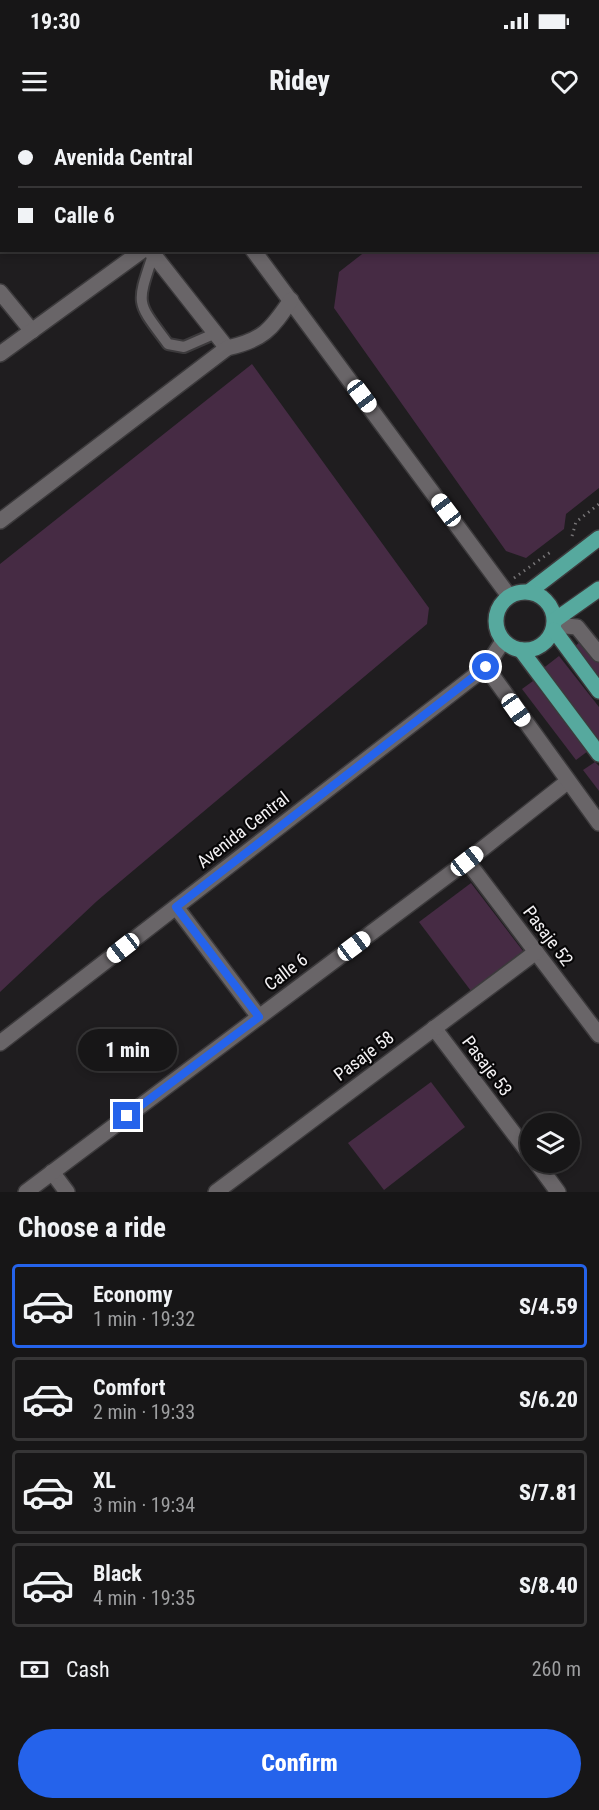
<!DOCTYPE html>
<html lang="en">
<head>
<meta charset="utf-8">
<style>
	:root { --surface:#171617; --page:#242324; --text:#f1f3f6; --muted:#9e9fa1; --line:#363536; --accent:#2563eb }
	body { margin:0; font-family:"Roboto Condensed",sans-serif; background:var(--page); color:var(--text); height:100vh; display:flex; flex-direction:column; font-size:22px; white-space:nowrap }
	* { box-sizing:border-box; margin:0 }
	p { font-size:20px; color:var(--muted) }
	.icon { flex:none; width:33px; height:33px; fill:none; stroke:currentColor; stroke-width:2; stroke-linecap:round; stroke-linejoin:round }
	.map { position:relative; height:1072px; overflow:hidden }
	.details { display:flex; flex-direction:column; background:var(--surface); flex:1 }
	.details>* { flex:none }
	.guide { position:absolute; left:0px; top:0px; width:600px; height:132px; box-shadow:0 3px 9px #0003,0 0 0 2px var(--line); display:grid; align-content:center; height:132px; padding:0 18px; background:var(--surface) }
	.controls { position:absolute; left:520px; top:993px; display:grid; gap:12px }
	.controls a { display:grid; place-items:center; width:60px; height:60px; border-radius:50%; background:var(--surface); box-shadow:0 3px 9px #0003,0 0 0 2px var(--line); font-size:30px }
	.end { position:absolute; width:27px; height:27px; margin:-14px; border:8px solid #2563eb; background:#fff; box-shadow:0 0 0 3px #fff }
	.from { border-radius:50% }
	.bubble { position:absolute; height:42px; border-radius:21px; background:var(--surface); box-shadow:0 3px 9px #0003,0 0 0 2px var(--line); font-size:20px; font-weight:800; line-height:42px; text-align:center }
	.car { position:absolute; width:18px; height:36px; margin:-18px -9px; border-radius:8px; box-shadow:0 0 4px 2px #0007; background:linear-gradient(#fff 24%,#345 0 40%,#fff 0 76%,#345 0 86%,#fff 0) }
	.guide b { display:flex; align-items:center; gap:21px; height:57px; font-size:22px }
	.guide b+b { border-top:2px solid var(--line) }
	.guide i { width:15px; height:15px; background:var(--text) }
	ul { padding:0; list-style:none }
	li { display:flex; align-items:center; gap:18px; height:84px; margin:0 12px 9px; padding:0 6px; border:3px solid var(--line); border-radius:6px }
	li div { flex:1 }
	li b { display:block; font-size:22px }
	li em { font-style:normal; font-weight:800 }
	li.active { border-color:var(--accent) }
	li>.icon { width:54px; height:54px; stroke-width:1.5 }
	h2 { padding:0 18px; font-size:27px; line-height:72px }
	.pay { display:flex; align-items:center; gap:15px; height:66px; padding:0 18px; font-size:22px }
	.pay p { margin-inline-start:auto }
	.button { display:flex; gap:12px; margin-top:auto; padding:12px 18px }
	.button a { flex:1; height:69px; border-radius:36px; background:var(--accent); color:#fff; font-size:24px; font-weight:800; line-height:69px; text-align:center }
	.status { display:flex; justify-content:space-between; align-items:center; height:42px; padding:0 30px; background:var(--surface); direction:ltr }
	.status svg { height:16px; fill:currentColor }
	header { display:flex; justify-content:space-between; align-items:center; height:78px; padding:0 18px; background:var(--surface); font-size:27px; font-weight:800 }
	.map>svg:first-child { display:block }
</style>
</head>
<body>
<div class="status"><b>19:30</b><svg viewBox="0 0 49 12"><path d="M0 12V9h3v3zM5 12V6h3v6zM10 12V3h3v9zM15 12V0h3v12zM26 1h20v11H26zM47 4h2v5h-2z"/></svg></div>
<header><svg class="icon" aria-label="menu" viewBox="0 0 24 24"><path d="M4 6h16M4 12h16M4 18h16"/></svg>Ridey<svg class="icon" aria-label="heart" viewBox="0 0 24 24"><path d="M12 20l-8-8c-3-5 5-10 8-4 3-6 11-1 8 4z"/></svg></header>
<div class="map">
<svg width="599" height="1072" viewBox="0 0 599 1072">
	<rect width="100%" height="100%" fill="#1f1d1f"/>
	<!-- green -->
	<g fill="#462b44">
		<path d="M536 0H599V368L566 394 564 409 526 438 506 431 334 188 339 152 366 131 598 130V2L534 1Z"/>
		<path d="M252 244 429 488 427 504 97 781 0 872V444Z"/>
		<path d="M582 520 599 542V567L572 529Z"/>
		<path d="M559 536 599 587V622L541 550Z"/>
		<path d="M533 561 588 631 576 640 522 569Z"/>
		<path d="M595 642 599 646V671L583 650Z"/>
		<path d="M471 763 523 831 471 871 419 802Z"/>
		<path d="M431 962 465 1007 384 1070 348 1023Z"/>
	</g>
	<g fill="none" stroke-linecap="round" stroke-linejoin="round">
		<!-- service casing -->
		<g stroke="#3c3a3c" stroke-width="14">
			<path id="service" d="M153 135C136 186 136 181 168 224L184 227 216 213"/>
		</g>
		<!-- minor casing -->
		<g stroke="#3c3a3c" stroke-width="18">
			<g id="minor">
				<path d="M0 172 32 211"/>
				<path d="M0 234 143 130"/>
				<path d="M467 741 599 915"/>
				<path d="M176 787 259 897"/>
				<path d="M434 908 531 1036"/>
				<path d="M536 1042 558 1072"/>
				<path d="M52 1052 67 1072"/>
				<path d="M26 1072 467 741 567 662"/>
				<path d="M216 1072 536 832"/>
			</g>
		</g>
		<!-- tertiary casing -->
		<g stroke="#3c3a3c" stroke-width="18">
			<g id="tertiary">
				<path d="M554 505 577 507 599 534"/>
				<path d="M486 547 599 703"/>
				<path d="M0 923 486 547 503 521"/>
			</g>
		</g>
		<!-- secondary casing -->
		<g stroke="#3c3a3c" stroke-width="18">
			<g id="secondary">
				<path d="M59 0 60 2"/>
				<path d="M152 0 153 2"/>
				<path d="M150 130 227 228"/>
				<path d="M253 130 509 476"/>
				<path d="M0 401 227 228C263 220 271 210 291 180"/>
			</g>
		</g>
		<!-- primary casing -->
		<g stroke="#3c3a3c" stroke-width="18">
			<g id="primary">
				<path d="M530 471 599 418"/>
				<circle cx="525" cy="501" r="29"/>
				<path d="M555 500 599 469"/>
				<path d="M554 510 599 571"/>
				<path d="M521 530 599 634"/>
			</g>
		</g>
		<!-- path -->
		<g stroke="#777577" stroke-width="3" stroke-dasharray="1.5 4.5" stroke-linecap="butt">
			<path d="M572 416 576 402 599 384"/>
			<path d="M514 458 552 431"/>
		</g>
		<!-- service -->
		<use href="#service" stroke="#696568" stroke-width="10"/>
		<!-- minor -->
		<use href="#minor" stroke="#696568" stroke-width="15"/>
		<!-- tertiary -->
		<use href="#tertiary" stroke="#696568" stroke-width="15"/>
		<!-- secondary -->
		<use href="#secondary" stroke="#696568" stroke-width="15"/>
		<!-- primary -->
		<use href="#primary" stroke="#56a99e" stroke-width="15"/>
	</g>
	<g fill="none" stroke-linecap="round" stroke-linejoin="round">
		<!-- route -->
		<path stroke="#2563eb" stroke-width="8" d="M127 996 259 897 176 787 486 547"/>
	</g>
	<g text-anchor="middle" stroke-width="4.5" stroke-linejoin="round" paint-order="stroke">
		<!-- street labels -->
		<g font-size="18" fill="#f3f1f3" stroke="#080708">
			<text transform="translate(243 710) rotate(-38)" y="6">Avenida Central</text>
			<text transform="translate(548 816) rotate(53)" y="6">Pasaje 52</text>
			<text transform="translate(286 852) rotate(-37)" y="6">Calle 6</text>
			<text transform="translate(364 936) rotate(-37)" y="6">Pasaje 58</text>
			<text transform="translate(487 946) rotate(53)" y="6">Pasaje 53</text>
		</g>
	</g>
</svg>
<div class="controls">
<a><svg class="icon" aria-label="layers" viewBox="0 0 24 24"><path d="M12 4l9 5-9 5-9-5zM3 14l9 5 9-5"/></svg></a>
</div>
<i class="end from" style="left:486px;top:547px"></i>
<i class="end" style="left:127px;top:996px"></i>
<div class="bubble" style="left:78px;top:909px;width:99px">1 min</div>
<i class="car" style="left:362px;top:276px;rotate:143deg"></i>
<i class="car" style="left:446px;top:390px;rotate:323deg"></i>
<i class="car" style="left:516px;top:590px;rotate:145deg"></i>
<i class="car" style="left:467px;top:741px;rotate:52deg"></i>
<i class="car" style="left:354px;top:826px;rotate:53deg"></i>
<i class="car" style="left:123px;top:828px;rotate:232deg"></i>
<div class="guide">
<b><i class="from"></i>Avenida Central</b>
<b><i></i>Calle 6</b>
</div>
</div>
<section class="details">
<h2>Choose a ride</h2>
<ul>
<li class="active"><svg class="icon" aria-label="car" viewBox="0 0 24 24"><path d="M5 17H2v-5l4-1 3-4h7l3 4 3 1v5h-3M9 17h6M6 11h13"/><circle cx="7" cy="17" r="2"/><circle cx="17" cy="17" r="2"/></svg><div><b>Economy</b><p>1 min · 19:32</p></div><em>S/4.59</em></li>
<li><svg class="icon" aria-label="car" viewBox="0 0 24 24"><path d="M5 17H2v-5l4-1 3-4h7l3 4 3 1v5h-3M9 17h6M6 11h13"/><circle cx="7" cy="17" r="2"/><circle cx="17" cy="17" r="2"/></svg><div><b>Comfort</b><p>2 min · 19:33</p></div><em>S/6.20</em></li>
<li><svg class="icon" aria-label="car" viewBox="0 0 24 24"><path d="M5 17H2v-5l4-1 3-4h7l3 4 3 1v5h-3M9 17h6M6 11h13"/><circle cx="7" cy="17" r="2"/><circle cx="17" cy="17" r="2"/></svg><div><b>XL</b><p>3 min · 19:34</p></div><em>S/7.81</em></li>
<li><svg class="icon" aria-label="car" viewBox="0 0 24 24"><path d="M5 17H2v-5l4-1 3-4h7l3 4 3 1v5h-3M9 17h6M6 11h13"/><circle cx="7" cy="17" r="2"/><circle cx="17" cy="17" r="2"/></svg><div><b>Black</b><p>4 min · 19:35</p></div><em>S/8.40</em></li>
</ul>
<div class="pay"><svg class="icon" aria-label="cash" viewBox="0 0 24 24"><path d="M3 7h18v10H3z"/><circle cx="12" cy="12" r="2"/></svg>Cash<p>260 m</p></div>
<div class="button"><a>Confirm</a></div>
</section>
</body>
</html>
